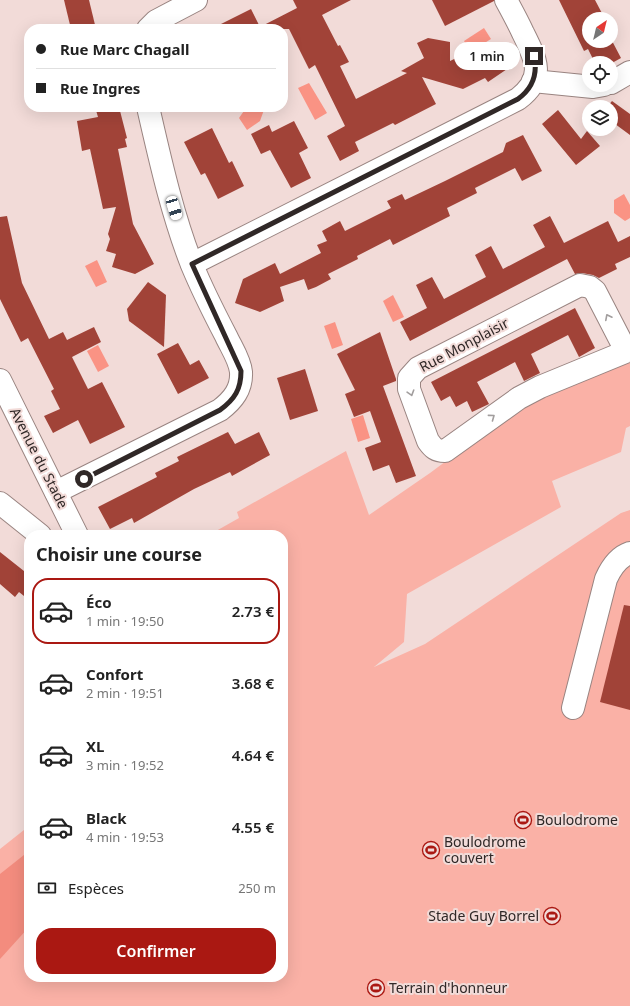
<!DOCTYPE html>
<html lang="fr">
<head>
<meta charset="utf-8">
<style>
	:root { --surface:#fff; --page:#f6f6f6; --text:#222; --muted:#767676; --line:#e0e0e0; --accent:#aa1812 }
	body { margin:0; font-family:"Noto Sans",sans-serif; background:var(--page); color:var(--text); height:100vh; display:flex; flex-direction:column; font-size:15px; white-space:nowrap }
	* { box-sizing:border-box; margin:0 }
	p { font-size:13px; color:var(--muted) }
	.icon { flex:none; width:22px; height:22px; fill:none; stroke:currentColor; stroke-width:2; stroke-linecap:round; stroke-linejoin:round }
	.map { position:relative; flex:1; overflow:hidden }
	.panel { position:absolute; left:24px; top:530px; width:264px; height:452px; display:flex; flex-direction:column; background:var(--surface); border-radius:16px; box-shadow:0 4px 16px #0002 }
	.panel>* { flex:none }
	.hud { position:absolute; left:24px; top:24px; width:264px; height:88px; border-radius:16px; box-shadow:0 4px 16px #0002; display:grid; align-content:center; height:88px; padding:0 12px; background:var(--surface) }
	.needle { width:26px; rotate:35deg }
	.buttons { position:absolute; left:582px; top:12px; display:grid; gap:8px }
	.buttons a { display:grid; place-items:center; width:36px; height:36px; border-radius:50%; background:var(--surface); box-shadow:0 4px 16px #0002; font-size:20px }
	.end { position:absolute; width:18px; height:18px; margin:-9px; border:5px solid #302827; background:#fff; box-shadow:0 0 0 2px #fff }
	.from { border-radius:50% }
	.bubble { position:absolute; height:28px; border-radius:14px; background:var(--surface); box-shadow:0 4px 16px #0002; font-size:13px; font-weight:600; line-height:28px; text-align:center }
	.car { position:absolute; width:12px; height:24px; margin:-12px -6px; border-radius:5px; box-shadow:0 0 3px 1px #0007; background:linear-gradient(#fff 24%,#345 0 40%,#fff 0 76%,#345 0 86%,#fff 0) }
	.hud b { display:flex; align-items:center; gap:14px; height:38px; font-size:15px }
	.hud b+b { border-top:1px solid var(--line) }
	.hud i { width:10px; height:10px; background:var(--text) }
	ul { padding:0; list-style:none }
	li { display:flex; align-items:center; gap:12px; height:66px; margin:0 8px 6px; padding:0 4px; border:2px solid transparent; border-radius:16px }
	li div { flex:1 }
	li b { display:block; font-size:15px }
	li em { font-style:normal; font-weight:600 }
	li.active { border-color:var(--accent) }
	li>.icon { width:36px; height:36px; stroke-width:1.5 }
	h2 { padding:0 12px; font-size:18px; line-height:48px }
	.pay { display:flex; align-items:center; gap:10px; height:44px; padding:0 12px; font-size:15px }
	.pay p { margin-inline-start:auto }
	.button { display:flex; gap:8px; margin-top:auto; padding:8px 12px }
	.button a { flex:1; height:46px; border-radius:16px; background:var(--accent); color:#fff; font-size:16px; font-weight:600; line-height:46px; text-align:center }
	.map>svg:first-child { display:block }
</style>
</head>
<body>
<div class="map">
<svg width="630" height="1006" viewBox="0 0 630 1006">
	<rect width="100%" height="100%" fill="#f2dbd8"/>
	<!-- green -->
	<path fill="#fab1a6" d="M630 362V426L626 428 621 452 552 481 561 507 407 594 404 642 374 667 425 644 621 513 630 510V1006H0V849L29 826V977H283V535H209L239 518 237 512 346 451 369 515 430 473 508 415 536 399Z"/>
	<!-- forest -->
	<path fill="#f38c7e" d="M29 851V927L0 959V874Z"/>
	<!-- water -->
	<g fill="#fa9384">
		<path d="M484 28 491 39 470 52 464 41Z"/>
		<path d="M309 83 327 113 315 120 298 88Z"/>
		<path d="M254 107H265L260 121 247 130 239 118 246 108 252 109Z"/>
		<path d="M624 194 630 205V218L625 221 614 213V200Z"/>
		<path d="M97 260 107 282 96 287 85 266Z"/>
		<path d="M393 295 404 317 393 322 383 301Z"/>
		<path d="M335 322 343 345 332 349 324 326Z"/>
		<path d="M98 345 109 366 98 372 87 351Z"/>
		<path d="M363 415 370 438 358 442 351 419Z"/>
	</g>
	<!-- building -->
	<g fill="#a14338">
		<path d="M64 0H89L96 29H71Z"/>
		<path d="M293 0H351L322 15 338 46 340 45 349 62 340 66 356 99 407 73 401 71 424 58 417 43 428 38 450 42V61L473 50 475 55 498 43 510 67 488 82 485 78 463 89 422 77 436 104 395 125 393 123 355 142 359 151 340 161 327 136 345 126 315 65 309 69 289 29H211L251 9 260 27 297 8Z"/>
		<path d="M432 0H494V1L445 26Z"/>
		<path d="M559 0H595L605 19H589V41H611V39L621 58 612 63H595L588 49 584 51Z"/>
		<path d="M612 101 630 114V135L611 121V107H607Z"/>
		<path d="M95 107H119L127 138 125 139 127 147 118 149 133 224 154 264 135 274 112 267 116 254 106 251 110 239 108 234 116 207 103 209 90 149 82 151 77 121 98 117Z"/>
		<path d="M558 110 581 139 587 131 600 146 576 165 542 124Z"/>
		<path d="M294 121 308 148 299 153 311 178 291 188 270 150 261 154 251 134 269 125 272 132Z"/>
		<path d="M212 128 229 163 232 161 244 186 218 199 205 173 201 175 184 142Z"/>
		<path d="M523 135 542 171 522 181 515 168 475 188 477 193 447 208 450 216 393 245 390 239 357 256 358 259 328 274 331 279 316 287 308 290 304 279 280 287 284 301 260 312 235 303 243 279 275 263 280 274 321 253 317 245 327 241 322 231 340 221 345 231 391 208 387 201 402 194 405 200 445 181 503 152 506 143Z"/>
		<path d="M7 216 22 283 49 339 63 332 67 340 94 327 101 342 72 357 88 389 102 382 125 427 90 444 78 420 53 433 44 416 60 409 51 391 54 389 28 338 21 342 0 299V217Z"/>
		<path d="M550 216 564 243 608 221 618 242 630 236V257L615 264 617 269 599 278 593 275 582 273 575 274 567 259 410 341 400 322 427 308 416 285 432 277 444 299 486 277 475 255 491 246 503 269 545 247 533 225Z"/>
		<path d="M148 282 166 295 164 347 129 321 127 309Z"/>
		<path d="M575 308 595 348 579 357 568 335 531 354 540 373 524 381 515 362 477 382 489 404 472 412 467 401 456 407 450 396 441 401 431 382Z"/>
		<path d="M380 332 396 379V381L383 386 416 476 396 483 389 465 373 471 365 448 381 442 370 411 354 417 345 394 355 390 337 354Z"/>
		<path d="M178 343 190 365 199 360 209 378 178 394 157 354Z"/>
		<path d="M305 369 318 411 290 420 277 378Z"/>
		<path d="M228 432 235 444 259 432 270 455 232 476 230 472 194 489 134 523 132 518 110 529 98 507 157 477 155 473 179 461 177 457Z"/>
		<path d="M0 552 29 575V600L19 592 15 597 0 584Z"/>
		<path d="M624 605 630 606V710L600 702Z"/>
	</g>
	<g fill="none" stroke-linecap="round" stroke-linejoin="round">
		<!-- minor casing -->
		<g stroke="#998481" stroke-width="24">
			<g id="minor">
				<path d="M148 29 156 21 196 0"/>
				<path d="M533 81 593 87 604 85"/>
				<path d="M611 83 630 72"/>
				<path d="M192 264 518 99C546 78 536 59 523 33 518 22 512 11 506 0"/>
				<path d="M626 351 595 291 590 287 580 285 418 368 409 378V389L428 441C433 448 436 451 445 451L519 398 540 387 630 350"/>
				<path d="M0 380 77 535"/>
				<path d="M56 492 220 410C233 400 242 389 241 372 240 360 231 347 226 336 214 313 202 289 192 265 172 214 160 159 148 107"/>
				<path d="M0 503 40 535"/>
				<path d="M573 708 606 579C611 568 618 557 630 553"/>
			</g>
		</g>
		<!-- minor -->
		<use href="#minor" stroke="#fff" stroke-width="22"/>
	</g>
	<!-- one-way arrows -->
	<defs><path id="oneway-chevron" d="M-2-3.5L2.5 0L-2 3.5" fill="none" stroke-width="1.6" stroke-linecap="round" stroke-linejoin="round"/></defs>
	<g stroke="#a29e9e">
		<use href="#oneway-chevron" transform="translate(608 317) rotate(-117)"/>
		<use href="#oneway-chevron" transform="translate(411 393) rotate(73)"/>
		<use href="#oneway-chevron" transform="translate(492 417) rotate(-36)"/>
	</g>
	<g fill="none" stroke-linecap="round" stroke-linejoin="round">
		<!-- route -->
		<path stroke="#302827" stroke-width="5" d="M84 479 220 410C235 399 241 389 241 371L192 264 518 99C533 88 538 74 534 56"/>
	</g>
	<!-- icons -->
	<defs>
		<g id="stadium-ring" transform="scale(0.9)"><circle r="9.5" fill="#f2dbd8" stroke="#aa1812" stroke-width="1.5"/><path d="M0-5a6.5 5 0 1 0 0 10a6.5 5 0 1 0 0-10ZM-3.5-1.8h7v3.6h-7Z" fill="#aa1812"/></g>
	</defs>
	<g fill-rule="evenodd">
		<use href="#stadium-ring" x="523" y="820"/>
		<use href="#stadium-ring" x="431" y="850"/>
		<use href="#stadium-ring" x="552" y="916"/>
		<use href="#stadium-ring" x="376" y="988"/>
	</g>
	<g text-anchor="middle" stroke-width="4" stroke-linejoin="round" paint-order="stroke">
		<!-- street labels -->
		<g font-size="14" fill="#302827" stroke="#f2dbd8">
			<text transform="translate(464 345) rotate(-28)" y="5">Rue Monplaisir</text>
			<text transform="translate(39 458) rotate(63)" y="5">Avenue du Stade</text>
		</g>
		<!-- poi labels -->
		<g font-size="14" fill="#302827" stroke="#f2dbd8" text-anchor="start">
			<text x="536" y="825">Boulodrome</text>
			<text x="444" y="847">Boulodrome<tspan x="444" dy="16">couvert</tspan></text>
			<text x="539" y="921" text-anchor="end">Stade Guy Borrel</text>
			<text x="389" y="993">Terrain d'honneur</text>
		</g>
	</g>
</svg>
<div class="buttons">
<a><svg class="needle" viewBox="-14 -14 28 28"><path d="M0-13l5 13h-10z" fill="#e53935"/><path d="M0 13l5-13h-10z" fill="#767676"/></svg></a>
<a><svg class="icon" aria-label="locate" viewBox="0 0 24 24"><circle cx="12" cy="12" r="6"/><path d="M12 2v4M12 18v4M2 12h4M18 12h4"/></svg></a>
<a><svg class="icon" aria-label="layers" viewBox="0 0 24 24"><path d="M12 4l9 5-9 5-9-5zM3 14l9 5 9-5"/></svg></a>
</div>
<i class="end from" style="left:84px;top:479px"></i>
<i class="end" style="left:534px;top:56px"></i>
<div class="bubble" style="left:454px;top:42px;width:66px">1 min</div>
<i class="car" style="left:174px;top:208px;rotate:163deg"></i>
<div class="hud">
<b><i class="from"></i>Rue Marc Chagall</b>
<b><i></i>Rue Ingres</b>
</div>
<section class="panel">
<h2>Choisir une course</h2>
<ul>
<li class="active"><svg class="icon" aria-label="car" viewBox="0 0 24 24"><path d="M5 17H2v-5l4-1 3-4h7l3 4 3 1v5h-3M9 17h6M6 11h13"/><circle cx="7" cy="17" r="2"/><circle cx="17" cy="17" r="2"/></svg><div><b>Éco</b><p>1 min · 19:50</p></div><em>2.73 €</em></li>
<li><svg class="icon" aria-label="car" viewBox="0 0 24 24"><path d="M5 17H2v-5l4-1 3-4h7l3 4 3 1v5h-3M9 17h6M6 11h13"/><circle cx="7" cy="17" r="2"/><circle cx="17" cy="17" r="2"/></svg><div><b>Confort</b><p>2 min · 19:51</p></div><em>3.68 €</em></li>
<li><svg class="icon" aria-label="car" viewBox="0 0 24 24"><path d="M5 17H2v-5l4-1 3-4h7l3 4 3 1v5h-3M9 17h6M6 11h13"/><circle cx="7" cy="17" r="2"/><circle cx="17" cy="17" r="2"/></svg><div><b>XL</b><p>3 min · 19:52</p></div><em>4.64 €</em></li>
<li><svg class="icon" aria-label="car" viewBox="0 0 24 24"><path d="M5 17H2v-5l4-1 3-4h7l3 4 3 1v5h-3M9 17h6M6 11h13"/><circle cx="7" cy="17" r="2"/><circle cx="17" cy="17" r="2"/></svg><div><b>Black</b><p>4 min · 19:53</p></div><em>4.55 €</em></li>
</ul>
<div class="pay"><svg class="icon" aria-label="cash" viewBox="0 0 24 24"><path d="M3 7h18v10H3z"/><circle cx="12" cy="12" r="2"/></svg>Espèces<p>250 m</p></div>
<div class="button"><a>Confirmer</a></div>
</section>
</div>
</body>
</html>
